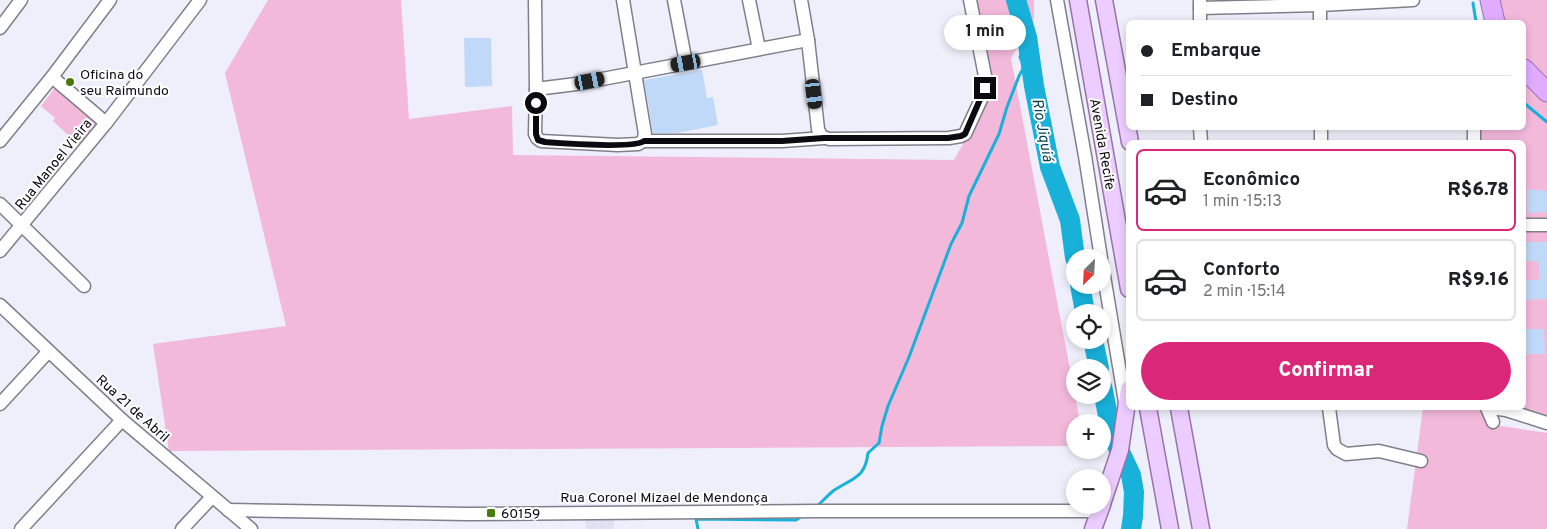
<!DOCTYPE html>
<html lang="pt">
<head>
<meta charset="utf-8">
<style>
	:root { --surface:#fff; --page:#f6f6f6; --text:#202124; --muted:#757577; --line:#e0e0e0; --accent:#db2777 }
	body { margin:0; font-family:Overpass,sans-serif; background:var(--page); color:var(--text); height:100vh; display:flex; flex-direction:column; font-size:19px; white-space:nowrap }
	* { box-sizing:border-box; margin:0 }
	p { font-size:16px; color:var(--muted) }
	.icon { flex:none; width:28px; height:28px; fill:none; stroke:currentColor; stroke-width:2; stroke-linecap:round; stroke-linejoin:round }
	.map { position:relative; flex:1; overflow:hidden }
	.drawer { position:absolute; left:1126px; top:140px; width:400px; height:270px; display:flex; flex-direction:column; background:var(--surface); border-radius:8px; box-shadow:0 2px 8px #0003 }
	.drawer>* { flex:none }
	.hud { position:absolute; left:1126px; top:20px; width:400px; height:110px; border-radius:8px; box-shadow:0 2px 8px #0003; display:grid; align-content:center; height:110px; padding:0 15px; background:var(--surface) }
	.needle { width:32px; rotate:204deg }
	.fabs { position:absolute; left:1066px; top:249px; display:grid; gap:10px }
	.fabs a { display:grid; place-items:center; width:45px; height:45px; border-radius:50%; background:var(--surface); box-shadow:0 2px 8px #0003; font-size:25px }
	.end { position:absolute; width:22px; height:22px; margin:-11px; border:6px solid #0b0b0f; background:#fff; box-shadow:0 0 0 2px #fff }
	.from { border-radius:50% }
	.bubble { position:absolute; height:35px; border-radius:18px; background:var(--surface); box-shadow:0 2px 8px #0003; font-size:16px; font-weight:800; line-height:35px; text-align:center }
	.car { position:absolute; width:15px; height:30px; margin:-15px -8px; border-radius:6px; box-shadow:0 0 4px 1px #0007; background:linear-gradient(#222 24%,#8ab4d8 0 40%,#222 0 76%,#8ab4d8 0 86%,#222 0) }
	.hud b { display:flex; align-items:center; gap:18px; height:48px; font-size:19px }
	.hud b+b { border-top:1px solid var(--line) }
	.hud i { width:12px; height:12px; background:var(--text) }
	ul { padding:9px 0 0; list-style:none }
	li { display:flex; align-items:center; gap:15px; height:82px; margin:0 10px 8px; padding:0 5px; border:2px solid var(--line); border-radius:8px }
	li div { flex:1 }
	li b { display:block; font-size:19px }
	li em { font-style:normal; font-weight:800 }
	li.active { border-color:var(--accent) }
	li>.icon { width:45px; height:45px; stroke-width:1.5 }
	.primary-button { display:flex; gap:10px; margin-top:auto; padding:10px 15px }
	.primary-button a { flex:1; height:58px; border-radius:30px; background:var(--accent); color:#fff; font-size:20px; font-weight:800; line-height:58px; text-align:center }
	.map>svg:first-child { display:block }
</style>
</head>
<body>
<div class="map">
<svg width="1547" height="529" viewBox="0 0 1547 529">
	<rect width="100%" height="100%" fill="#eeeffa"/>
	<!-- built -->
	<path fill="#e0e1f2" d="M585 518H614V529H586Z"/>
	<!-- green -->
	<g fill="#f3b9db">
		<path d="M268 0H401L409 119 512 106 513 155 954 160 995 87 974 0H1034V19L1011 58 1080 422H1075V446L169 451 153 344 286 326 225 73Z"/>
		<path d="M1486 0H1547V92L1537 70 1524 60V22H1496Z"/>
		<path d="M1524 82 1547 100V416L1518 408H1524V142H1481V128H1524Z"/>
		<path d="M54 89H57L100 123 82 148 53 121 55 118 41 106Z"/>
		<path d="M1423 408H1482L1488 424 1547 433V529H1407Z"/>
	</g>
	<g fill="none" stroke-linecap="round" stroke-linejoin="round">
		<!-- stream -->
		<g stroke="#18b1da" stroke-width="3">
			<path d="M1473 3 1476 22"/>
			<path d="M1524 103 1547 122"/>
			<path d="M816 507C822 502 827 496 833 491 852 478 865 479 868 453L879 443 882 426 888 406 909 357 951 244 962 223 969 196 999 134 1007 107 1019 76 1024 67 1020 57 1027 37"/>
			<path d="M698 529 696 519 796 520 802 516"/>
		</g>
		<!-- river -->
		<g stroke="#18b1da" stroke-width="20">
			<path d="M1016 0 1027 37 1034 86 1050 167 1070 220 1075 258"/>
			<path d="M1080 285 1085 312"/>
			<path d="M1093 340 1099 368"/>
			<path d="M1102 386 1112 435 1131 475 1134 492 1133 516 1131 529"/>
		</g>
	</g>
	<!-- building -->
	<g fill="#c0d9f8">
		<path d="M464 38H491L492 86 465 87Z"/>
		<path d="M702 70 707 98 713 97 718 125 677 133H653L644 80Z"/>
		<path d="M1527 189 1547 191V212L1527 213Z"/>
		<path d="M1524 242H1547V299L1524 300V280H1540L1538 261H1524Z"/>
		<path d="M1524 329H1544L1545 354H1524Z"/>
	</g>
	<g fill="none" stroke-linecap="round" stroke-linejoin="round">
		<!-- minor casing -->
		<g stroke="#7e7f89" stroke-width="15">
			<g id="minor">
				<path d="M535 0 536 89 576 84 808 40"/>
				<path d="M674 0 686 63"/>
				<path d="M749 0 759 49"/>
				<path d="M801 0 808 40 818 129 821 136 829 139 949 138 961 136 965 134 983 95 986 81 970 0"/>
				<path d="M1057 0 1085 156 1101 258"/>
				<path d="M1200 0V22"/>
				<path d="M1320 0V22"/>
				<path d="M1200 8 1320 5 1413 0"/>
				<path d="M0 28 21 0"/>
				<path d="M52 77 106 123"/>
				<path d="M536 89 535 134 537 138 541 141 618 145 638 144 643 141 645 134 623 0"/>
				<path d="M1200 128 1201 142"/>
				<path d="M1321 128V142"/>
				<path d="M1474 128V142"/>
				<path d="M0 141 52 77 110 0"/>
				<path d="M643 141H782L824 138"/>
				<path d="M0 204 84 286"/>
				<path d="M1524 225H1547"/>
				<path d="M0 251 106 123 200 0"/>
				<path d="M1102 264 1125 402"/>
				<path d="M0 305 122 420 251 529"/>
				<path d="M0 404 48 352"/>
				<path d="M1329 408 1334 445 1337 449 1346 454 1379 451 1421 461"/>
				<path d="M1487 408 1493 422"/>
				<path d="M1491 408 1506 410 1547 423"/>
				<path d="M228 510 468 514 818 511H1100"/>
				<path d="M21 529 122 420"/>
				<path d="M182 529 212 497"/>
			</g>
		</g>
		<!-- major casing -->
		<g stroke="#9674ab" stroke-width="19">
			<g id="major">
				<path d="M1078 0 1129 289"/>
				<path d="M1104 0 1130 142"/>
				<path d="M1148 408 1170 529"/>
				<path d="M1179 408 1201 529"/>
				<path d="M1102 504 1120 450 1129 389"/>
				<path d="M1093 529 1102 505"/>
			</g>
		</g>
		<!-- highway casing -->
		<g stroke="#9674ab" stroke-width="21">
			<g id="highway">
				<path d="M1490 0 1495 22"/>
				<path d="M1524 69 1547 92"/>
			</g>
		</g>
		<!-- minor -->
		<use href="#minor" stroke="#fff" stroke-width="12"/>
		<!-- major -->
		<use href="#major" stroke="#edcdff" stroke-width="16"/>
		<!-- highway -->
		<use href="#highway" stroke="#e1acff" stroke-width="19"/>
	</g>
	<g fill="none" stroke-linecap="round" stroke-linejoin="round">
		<!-- route -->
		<path stroke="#0b0b0f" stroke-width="6" d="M536 103V134L538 140 545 142C561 143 635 149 644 141H782L824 138H948L961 136 965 134 985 88"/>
	</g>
	<!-- markers -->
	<g fill="#487b0b" stroke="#fff" stroke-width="2">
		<circle cx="70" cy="82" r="5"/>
		<rect x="486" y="508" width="10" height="10" rx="2.5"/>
	</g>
	<g text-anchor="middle" stroke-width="4" stroke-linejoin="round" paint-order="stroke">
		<!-- poi labels -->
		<g font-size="14" fill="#0b0b0f" stroke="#fff" text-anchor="start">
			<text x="80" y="79">Oficina do<tspan x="80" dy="16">seu Raimundo</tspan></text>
			<text x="501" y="518">60159</text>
		</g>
		<!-- street labels -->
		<g font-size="14" fill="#0b0b0f" stroke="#fff">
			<text transform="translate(1103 144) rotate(80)" y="5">Avenida Recife</text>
			<text transform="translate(53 164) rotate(-51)" y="5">Rua Manoel Vieira</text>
			<text transform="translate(133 408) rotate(42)" y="5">Rua 21 de Abril</text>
			<text x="664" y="502">Rua Coronel Mizael de Mendonça</text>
		</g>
		<!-- water labels -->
		<g font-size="15" font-style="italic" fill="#034152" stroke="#fff">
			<text transform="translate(1043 130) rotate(80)" y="5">Rio Jiquiá</text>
		</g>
	</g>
</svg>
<div class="fabs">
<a><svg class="needle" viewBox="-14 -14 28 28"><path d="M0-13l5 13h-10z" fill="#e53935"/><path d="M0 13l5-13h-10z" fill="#757577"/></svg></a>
<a><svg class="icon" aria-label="locate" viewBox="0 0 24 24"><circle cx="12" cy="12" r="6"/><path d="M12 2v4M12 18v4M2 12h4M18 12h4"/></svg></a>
<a><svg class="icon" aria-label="layers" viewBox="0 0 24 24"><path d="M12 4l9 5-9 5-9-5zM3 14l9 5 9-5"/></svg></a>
<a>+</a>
<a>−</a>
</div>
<i class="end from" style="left:536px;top:103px"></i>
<i class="end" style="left:985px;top:88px"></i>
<div class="bubble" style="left:944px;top:15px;width:82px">1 min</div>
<i class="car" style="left:686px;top:63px;rotate:260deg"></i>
<i class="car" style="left:590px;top:81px;rotate:79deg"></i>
<i class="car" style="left:814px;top:94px;rotate:173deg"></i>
<div class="hud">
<b><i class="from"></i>Embarque</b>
<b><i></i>Destino</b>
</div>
<section class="drawer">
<ul>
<li class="active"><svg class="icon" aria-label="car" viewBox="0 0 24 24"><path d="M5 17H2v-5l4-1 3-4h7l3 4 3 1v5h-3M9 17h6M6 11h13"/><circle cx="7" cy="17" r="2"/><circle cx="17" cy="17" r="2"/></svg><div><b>Econômico</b><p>1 min · 15:13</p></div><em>R$6.78</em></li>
<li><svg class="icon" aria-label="car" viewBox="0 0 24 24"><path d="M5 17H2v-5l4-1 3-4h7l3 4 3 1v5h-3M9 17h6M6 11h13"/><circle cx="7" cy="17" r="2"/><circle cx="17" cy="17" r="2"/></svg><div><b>Conforto</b><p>2 min · 15:14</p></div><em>R$9.16</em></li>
</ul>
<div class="primary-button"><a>Confirmar</a></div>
</section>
</div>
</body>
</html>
